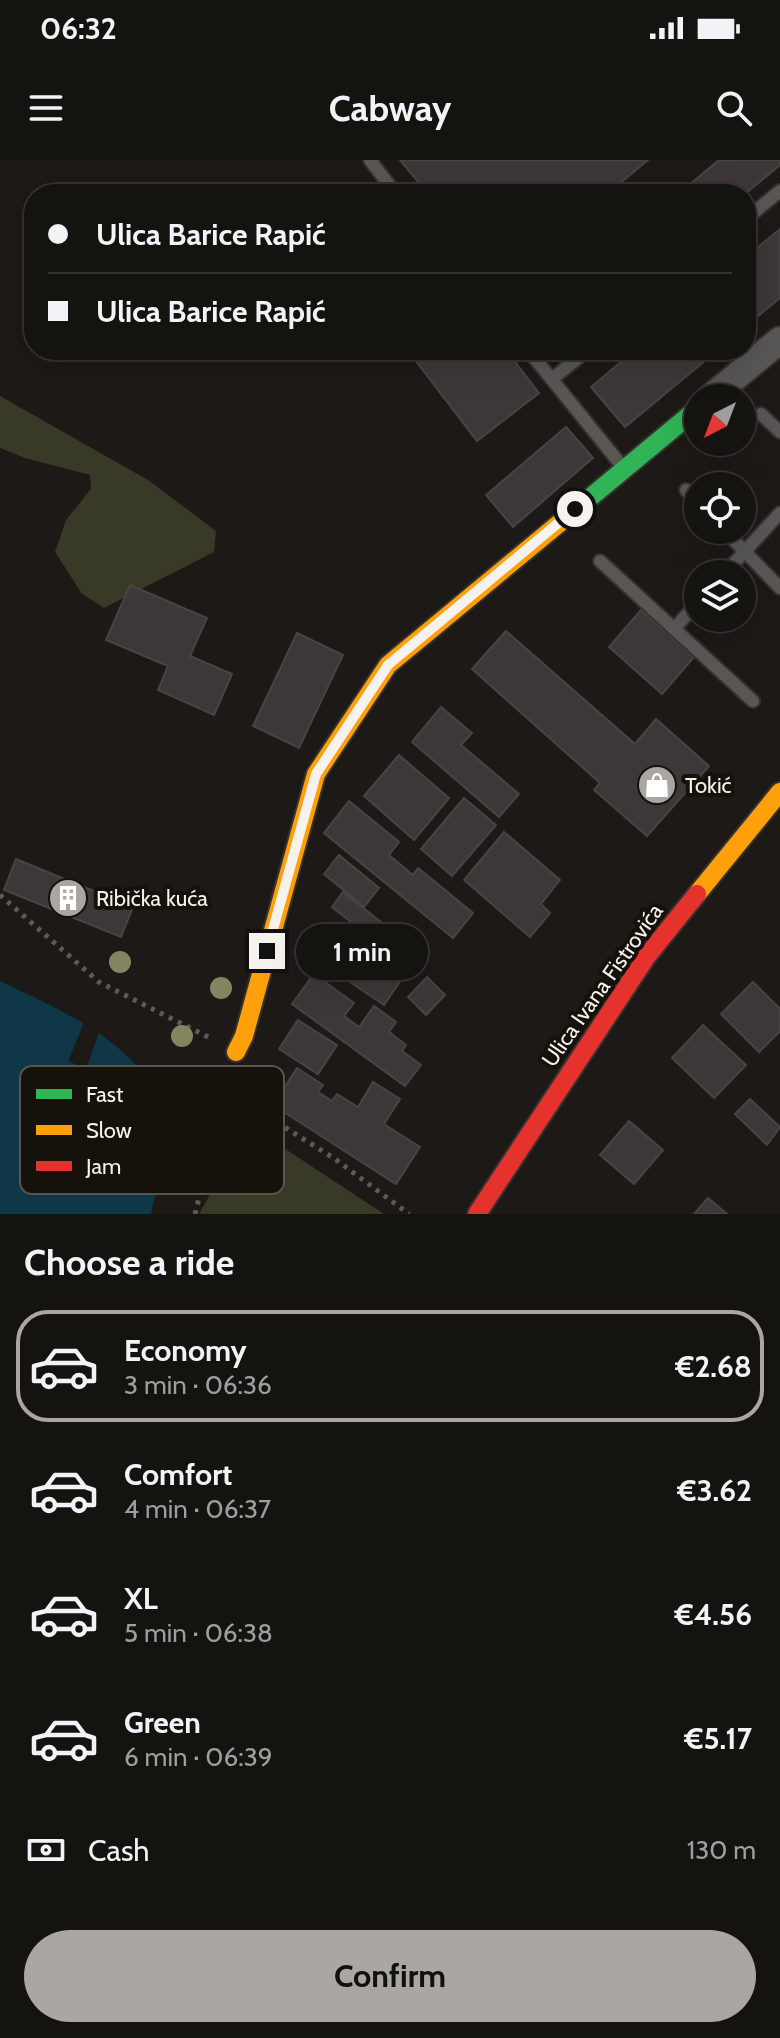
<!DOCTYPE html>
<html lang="en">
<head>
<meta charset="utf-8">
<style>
	:root { --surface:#151310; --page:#1e1c19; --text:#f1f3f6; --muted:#9d9e9f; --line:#343230; --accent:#aaa6a2 }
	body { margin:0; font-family:Cabin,sans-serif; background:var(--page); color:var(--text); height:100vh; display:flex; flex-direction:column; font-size:30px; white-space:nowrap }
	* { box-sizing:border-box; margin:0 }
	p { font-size:26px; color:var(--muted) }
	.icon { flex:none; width:44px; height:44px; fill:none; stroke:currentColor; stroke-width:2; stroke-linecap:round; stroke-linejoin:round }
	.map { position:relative; height:1054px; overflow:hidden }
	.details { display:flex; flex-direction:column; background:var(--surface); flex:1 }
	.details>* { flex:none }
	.banner { position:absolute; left:24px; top:24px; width:732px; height:176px; border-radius:32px; box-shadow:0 8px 32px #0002,0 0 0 2px var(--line); display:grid; align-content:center; height:176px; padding:0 24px; background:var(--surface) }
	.needle { width:52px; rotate:222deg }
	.buttons { position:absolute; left:684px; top:224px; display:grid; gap:16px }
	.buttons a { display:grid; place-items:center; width:72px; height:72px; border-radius:50%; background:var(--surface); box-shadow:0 8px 32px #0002,0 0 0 2px var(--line); font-size:40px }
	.end { position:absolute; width:36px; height:36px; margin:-18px; border:10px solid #f6f2ee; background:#111; box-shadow:0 0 0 4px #111 }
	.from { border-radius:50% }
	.bubble { position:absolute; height:56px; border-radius:28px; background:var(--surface); box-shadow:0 8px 32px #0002,0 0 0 2px var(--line); font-size:26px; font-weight:800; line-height:56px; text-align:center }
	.banner b { display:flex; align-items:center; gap:28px; height:76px; font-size:30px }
	.banner b+b { border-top:2px solid var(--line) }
	.banner i { width:20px; height:20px; background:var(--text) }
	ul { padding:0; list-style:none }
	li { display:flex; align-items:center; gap:24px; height:112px; margin:0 16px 12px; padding:0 8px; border:4px solid transparent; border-radius:32px }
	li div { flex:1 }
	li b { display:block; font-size:30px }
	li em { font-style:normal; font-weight:800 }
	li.selected { border-color:var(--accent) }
	li>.icon { width:72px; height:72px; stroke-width:1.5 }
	h2 { padding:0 24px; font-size:36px; line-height:96px }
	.pay { display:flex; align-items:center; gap:20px; height:88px; padding:0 24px; font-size:30px }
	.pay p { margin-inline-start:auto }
	.primary-button { display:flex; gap:16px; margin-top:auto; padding:16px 24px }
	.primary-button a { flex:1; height:92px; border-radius:48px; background:var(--accent); color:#111; font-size:32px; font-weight:800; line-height:92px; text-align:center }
	.status { display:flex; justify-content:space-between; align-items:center; height:56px; padding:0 40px; background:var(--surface); direction:ltr }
	.status svg { height:22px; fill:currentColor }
	header { display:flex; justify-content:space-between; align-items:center; height:104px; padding:0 24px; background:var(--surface); font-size:36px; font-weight:800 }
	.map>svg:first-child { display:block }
</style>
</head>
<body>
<div class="status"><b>06:32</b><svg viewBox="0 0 49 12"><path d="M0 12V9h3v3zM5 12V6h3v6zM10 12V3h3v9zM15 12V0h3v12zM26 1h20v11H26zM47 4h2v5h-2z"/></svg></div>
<header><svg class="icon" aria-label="menu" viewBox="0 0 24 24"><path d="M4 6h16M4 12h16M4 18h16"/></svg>Cabway<svg class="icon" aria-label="search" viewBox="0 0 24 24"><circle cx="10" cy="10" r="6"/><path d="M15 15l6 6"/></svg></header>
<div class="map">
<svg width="780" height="1054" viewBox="0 0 780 1054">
	<rect width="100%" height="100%" fill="#1c1916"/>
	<!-- green -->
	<g fill="#383926">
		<path d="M0 236 148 320 216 371 214 392 104 448 82 434 55 392 66 360 91 329 90 315 25 298 0 288Z"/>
		<path d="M249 965 384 1054H199Z"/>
	</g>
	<!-- water -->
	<path fill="#103747" d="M0 821C71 855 177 898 165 994 162 1014 155 1034 151 1054H0Z"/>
	<!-- pier -->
	<path fill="#1c1916" d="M85 860 100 870 86 909 68 901Z"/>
	<!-- building -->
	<g fill="#3e3739" stroke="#474444" stroke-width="2">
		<path d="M400 0H648L607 34H428Z"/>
		<path d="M719 0H780V5L745 34H678Z"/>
		<path d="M780 69V138L746 166V97Z"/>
		<path d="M428 190H506L539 233 477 281 415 200Z"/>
		<path d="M635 190H718L625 267 591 227Z"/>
		<path d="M566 267 593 298 513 367 486 335Z"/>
		<path d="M130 425 207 458 190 496 232 514 214 555 158 530 168 506 106 480Z"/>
		<path d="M641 450 694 497 662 534 609 487Z"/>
		<path d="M506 471 635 584 656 559 709 606 647 676 594 630 600 623 472 509Z"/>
		<path d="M297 473 343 495 299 588 253 566Z"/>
		<path d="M441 547 472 573 461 585 519 634 499 657 412 582Z"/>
		<path d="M399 595 449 638 414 680 364 636Z"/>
		<path d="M464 638 496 665 452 716 421 689Z"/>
		<path d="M349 641 399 682 389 695 413 715 418 708 473 753 453 778 324 673Z"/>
		<path d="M504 672 560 720 541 744 550 753 530 777 464 720Z"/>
		<path d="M339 695 379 728 364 747 324 714Z"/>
		<path d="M16 699 133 747 121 777 4 730Z"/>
		<path d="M343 732 405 781 393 795 332 747Z"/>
		<path d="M329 763 356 781 350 789 399 823 384 845 309 794Z"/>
		<path d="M314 814 354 843 344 856 359 867 374 846 396 862 389 872 406 885 402 891 421 905 405 926 292 844Z"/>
		<path d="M427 817 445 835 426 855 408 837Z"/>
		<path d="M753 822 780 849V871L759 892 721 854Z"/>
		<path d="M298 860 337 885 318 914 279 889Z"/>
		<path d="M703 865 746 905 714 938 672 898Z"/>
		<path d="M297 908 323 925 318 932 332 941 337 934 358 947 373 922 400 939 384 964 420 987 396 1024 273 945Z"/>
		<path d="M750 939 780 967 767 985 735 954Z"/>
		<path d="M629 961 663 990 634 1024 600 995Z"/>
		<path d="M708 1038 727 1054H694Z"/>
	</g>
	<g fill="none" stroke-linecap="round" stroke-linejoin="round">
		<!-- lane casing -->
		<g stroke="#353230" stroke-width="16">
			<g id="lane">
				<path d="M370 0 396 34"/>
				<path d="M746 59 780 31"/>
				<path d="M528 190 622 306"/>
				<path d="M552 219 588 190"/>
				<path d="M761 254 780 272"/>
				<path d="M686 330 698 343"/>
				<path d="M724 370 780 428"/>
				<path d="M600 401 753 541"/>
				<path d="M724 414 780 353"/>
				<path d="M674 469 698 442"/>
			</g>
		</g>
		<!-- street casing -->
		<g stroke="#353230" stroke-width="30">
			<path id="street" d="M710 238 780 180"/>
		</g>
		<!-- fast casing -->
		<g stroke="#353230" stroke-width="22">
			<path id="fast" d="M568 356 698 248"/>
		</g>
		<!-- slow casing -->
		<g stroke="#353230" stroke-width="22">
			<g id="slow">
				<path d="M697 734 780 632"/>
				<path d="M236 892 244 876 316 614 388 505 568 356"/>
			</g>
		</g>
		<!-- jam casing -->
		<g stroke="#353230" stroke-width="22">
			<path id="jam" d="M477 1054 647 796 697 734"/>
		</g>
		<!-- path -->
		<g stroke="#5d5a57" stroke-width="5" stroke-dasharray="4 6" stroke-linecap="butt">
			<path d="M0 735 99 822 210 878"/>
			<path d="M226 930 335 999 409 1054"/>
			<path d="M195 1054 228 923"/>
		</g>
		<!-- lane -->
		<use href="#lane" stroke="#595754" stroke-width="12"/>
		<!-- street -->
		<use href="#street" stroke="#595754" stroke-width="26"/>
		<!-- fast -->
		<use href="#fast" stroke="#30b455" stroke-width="18"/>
		<!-- slow -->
		<use href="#slow" stroke="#ff9f0a" stroke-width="18"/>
		<!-- jam -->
		<use href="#jam" stroke="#e5322d" stroke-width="18"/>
	</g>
	<!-- trees -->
	<g fill="#848560">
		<circle cx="120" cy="802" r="11"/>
		<circle cx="221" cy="828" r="11"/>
		<circle cx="182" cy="876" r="11"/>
	</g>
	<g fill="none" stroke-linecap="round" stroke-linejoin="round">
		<!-- route -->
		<path stroke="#f6f2ee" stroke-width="10" d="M267 791 316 614 388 505 575 349"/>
	</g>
	<!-- icons -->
	<defs>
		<g id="shop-disc" transform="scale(2)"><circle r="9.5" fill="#aaa6a2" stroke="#16110a"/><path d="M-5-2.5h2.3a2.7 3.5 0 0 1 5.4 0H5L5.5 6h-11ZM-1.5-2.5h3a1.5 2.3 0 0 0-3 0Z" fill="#fff"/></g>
		<g id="building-disc" transform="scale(2)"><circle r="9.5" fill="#aaa6a2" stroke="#16110a"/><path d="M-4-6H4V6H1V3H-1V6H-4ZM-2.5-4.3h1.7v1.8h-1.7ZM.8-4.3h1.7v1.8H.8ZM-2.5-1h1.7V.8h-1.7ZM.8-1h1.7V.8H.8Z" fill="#fff"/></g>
	</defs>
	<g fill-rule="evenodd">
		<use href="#shop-disc" x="657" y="625"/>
		<use href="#building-disc" x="68" y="738"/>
	</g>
	<g text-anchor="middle" stroke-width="8" stroke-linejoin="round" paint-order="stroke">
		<!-- poi labels -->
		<g font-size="22" fill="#f6f2ee" stroke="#16110a" text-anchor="start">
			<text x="685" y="633">Tokić</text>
			<text x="96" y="746">Ribička kuća</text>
		</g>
		<!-- street labels -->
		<g font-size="22" fill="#f6f2ee" stroke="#16110a">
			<text transform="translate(602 825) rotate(-55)" y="8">Ulica Ivana Fistrovića</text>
		</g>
	</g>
	<!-- legend -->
	<rect x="20" y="906" width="264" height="128" rx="12" fill="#16110a" stroke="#59544e" stroke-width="2"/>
	<rect x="36" y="929" width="36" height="10" fill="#30b455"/>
	<rect x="36" y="965" width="36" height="10" fill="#ff9f0a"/>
	<rect x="36" y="1001" width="36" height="10" fill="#e5322d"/>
	<g font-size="22" fill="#f6f2ee">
		<text x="86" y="942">Fast</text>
		<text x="86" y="978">Slow</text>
		<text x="86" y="1014">Jam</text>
	</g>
</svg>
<div class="buttons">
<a><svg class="needle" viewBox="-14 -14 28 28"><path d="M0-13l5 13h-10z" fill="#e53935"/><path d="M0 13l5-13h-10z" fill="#9d9e9f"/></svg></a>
<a><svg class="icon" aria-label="locate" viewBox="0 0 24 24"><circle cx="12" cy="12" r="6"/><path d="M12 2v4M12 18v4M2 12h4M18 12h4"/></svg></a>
<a><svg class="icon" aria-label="layers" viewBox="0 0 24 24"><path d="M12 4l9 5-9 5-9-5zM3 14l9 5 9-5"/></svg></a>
</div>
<i class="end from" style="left:575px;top:349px"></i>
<i class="end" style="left:267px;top:791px"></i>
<div class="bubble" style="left:296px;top:764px;width:132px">1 min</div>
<div class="banner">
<b><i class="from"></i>Ulica Barice Rapić</b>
<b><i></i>Ulica Barice Rapić</b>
</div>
</div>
<section class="details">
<h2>Choose a ride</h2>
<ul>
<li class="selected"><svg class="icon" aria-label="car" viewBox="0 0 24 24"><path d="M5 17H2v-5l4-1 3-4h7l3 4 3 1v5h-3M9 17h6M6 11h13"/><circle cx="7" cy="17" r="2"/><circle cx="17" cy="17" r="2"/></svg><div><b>Economy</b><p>3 min · 06:36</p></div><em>€2.68</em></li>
<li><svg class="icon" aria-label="car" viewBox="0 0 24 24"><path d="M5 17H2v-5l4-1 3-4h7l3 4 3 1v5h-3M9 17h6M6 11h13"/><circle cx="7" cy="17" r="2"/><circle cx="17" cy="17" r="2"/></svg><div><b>Comfort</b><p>4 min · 06:37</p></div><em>€3.62</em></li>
<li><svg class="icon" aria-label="car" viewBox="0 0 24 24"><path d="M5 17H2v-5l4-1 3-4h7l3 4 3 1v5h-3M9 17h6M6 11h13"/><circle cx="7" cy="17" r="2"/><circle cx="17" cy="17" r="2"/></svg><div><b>XL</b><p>5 min · 06:38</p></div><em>€4.56</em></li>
<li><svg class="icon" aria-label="car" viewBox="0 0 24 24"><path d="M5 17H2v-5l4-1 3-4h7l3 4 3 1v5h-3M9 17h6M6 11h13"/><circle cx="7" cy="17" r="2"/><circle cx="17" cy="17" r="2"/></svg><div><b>Green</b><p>6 min · 06:39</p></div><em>€5.17</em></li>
</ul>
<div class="pay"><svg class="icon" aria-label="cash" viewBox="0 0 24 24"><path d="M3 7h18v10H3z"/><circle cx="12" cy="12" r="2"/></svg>Cash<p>130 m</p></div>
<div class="primary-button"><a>Confirm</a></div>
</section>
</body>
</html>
